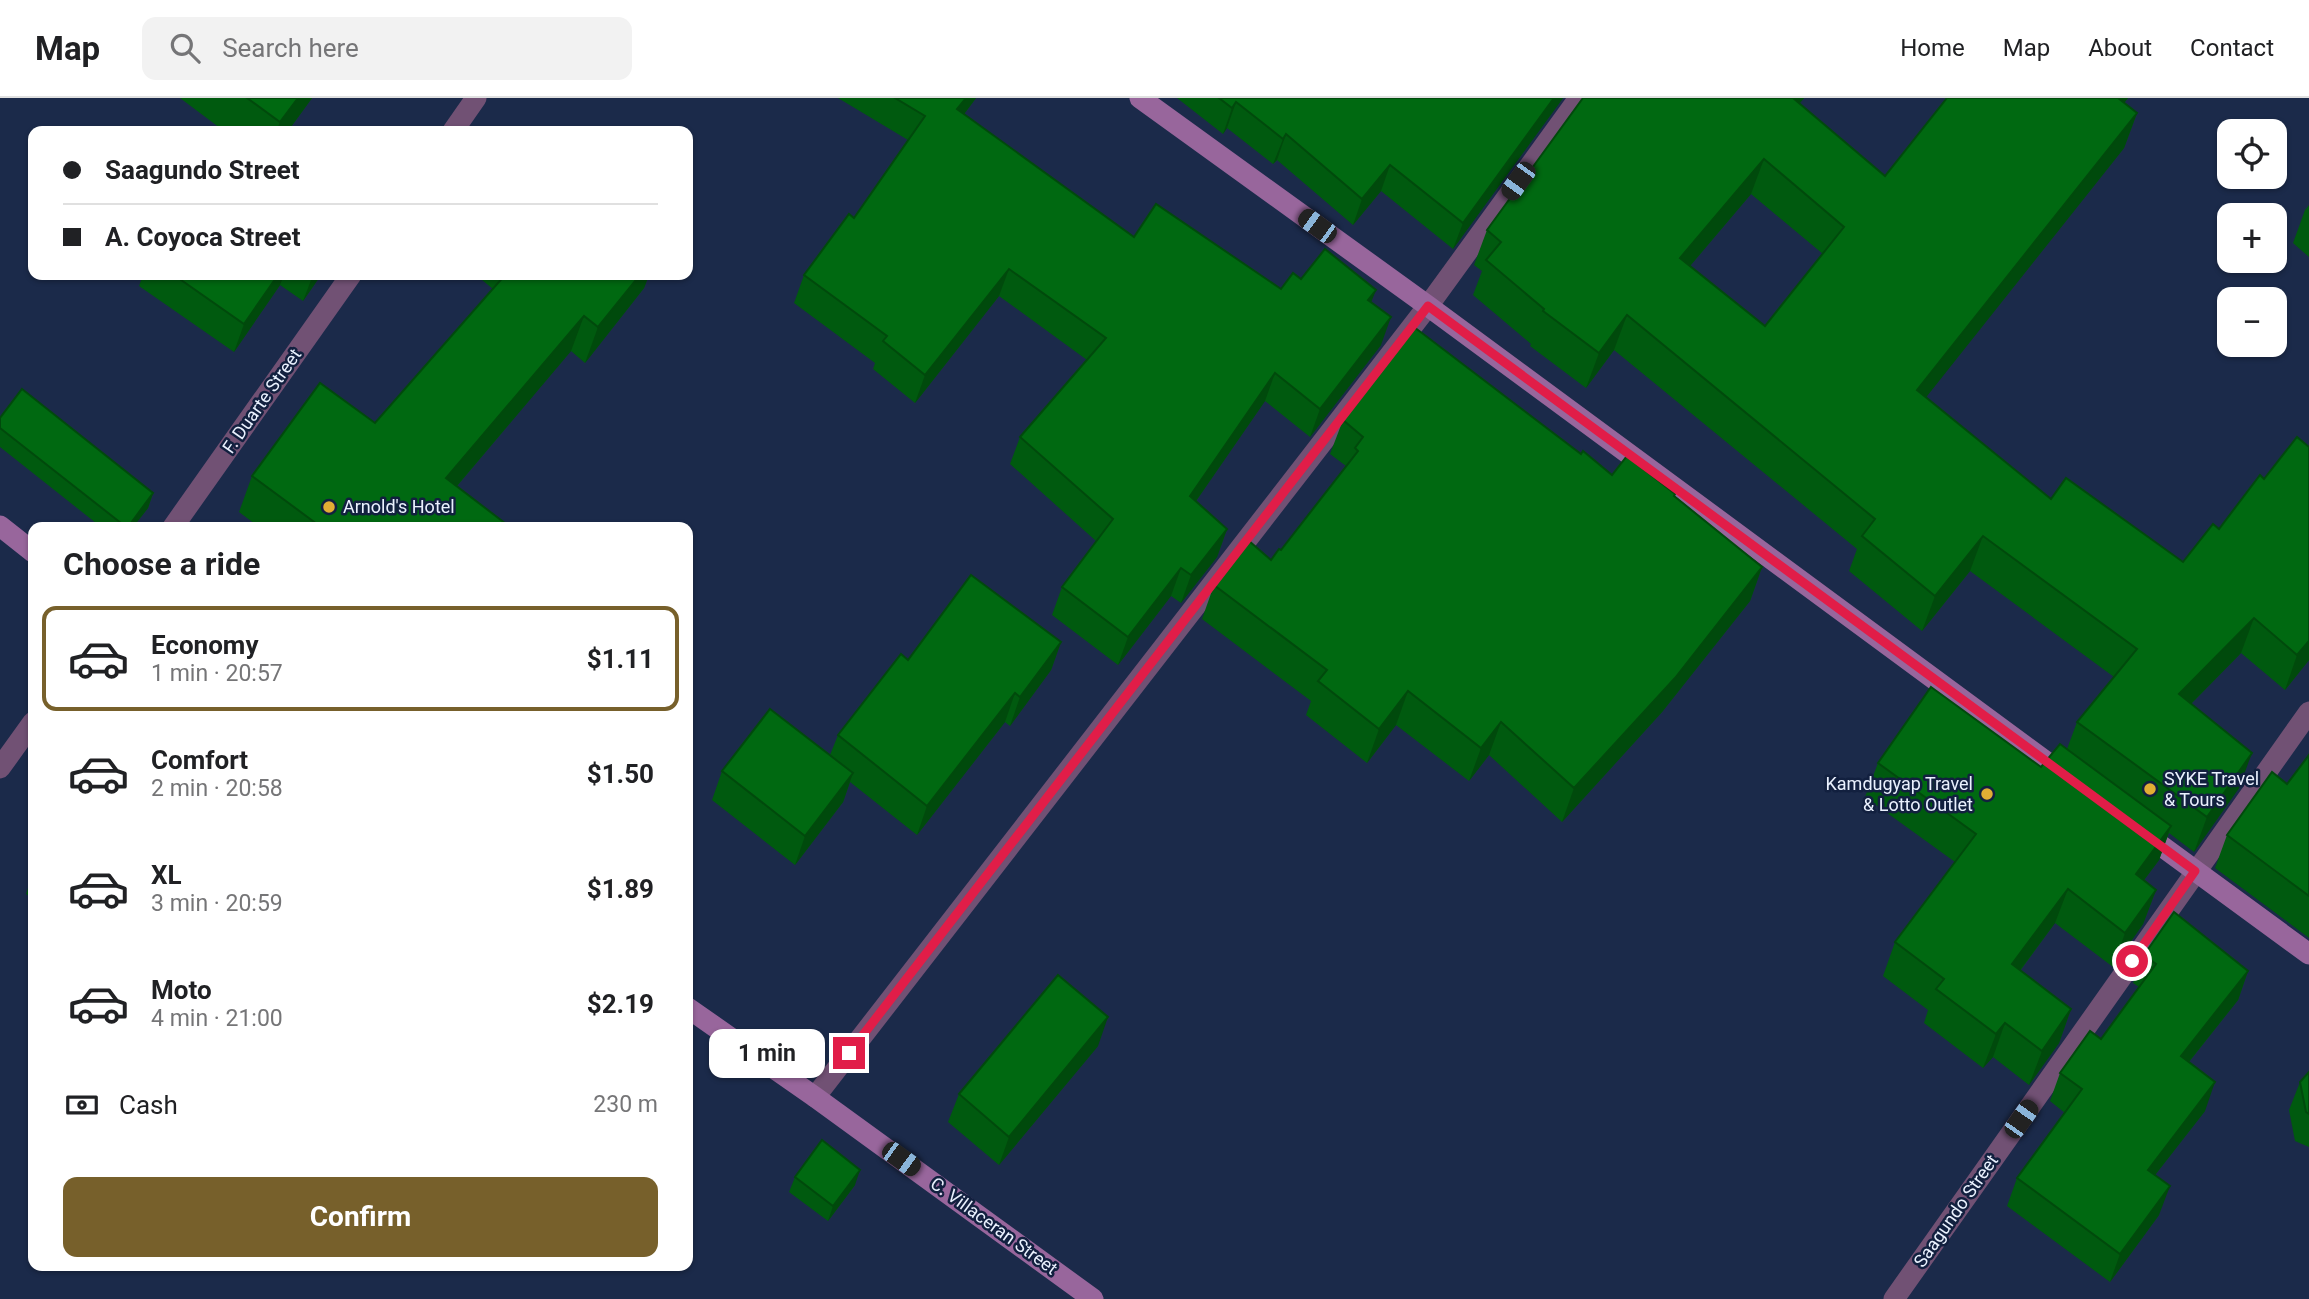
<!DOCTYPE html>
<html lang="en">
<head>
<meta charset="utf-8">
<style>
	:root { --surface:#fff; --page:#f2f2f2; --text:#202124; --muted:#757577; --line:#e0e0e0; --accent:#77602b }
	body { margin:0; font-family:Roboto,sans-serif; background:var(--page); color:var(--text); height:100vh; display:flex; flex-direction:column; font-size:26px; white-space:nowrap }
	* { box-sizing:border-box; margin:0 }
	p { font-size:23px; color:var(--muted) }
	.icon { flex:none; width:38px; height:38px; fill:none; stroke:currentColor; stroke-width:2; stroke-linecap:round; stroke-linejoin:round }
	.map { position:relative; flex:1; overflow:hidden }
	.drawer { position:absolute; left:28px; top:424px; width:665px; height:749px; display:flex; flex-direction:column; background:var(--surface); border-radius:14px; box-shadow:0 2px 5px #0004 }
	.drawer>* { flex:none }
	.banner { position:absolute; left:28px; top:28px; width:665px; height:154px; border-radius:14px; box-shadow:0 2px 5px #0004; display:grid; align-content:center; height:154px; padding:0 35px; background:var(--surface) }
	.controls { position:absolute; left:2217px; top:21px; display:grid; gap:14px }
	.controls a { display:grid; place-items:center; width:70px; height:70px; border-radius:14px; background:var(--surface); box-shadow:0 2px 5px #0004; font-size:35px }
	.end { position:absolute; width:32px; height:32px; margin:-16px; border:9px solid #e11d48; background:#fff; box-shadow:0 0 0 4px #fff }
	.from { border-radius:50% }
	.bubble { position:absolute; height:49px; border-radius:14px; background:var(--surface); box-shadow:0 2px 5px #0004; font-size:23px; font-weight:700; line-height:49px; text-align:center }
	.car { position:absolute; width:21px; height:42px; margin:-21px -10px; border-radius:9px; box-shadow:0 0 5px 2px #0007; background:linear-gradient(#222 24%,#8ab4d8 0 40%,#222 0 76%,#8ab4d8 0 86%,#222 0) }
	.banner b { display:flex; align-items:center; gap:24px; height:66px; font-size:26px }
	.banner b+b { border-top:2px solid var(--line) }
	.banner i { width:18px; height:18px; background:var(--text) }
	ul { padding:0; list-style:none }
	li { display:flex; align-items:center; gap:21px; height:105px; margin:0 14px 10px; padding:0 21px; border:4px solid transparent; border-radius:14px }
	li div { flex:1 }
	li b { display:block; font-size:26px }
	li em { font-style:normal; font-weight:700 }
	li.active { border-color:var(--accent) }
	li>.icon { width:63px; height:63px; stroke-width:1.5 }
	h2 { padding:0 35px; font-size:32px; line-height:84px }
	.pay { display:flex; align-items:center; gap:18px; height:77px; padding:0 35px; font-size:26px }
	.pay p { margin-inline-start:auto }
	.primary-button { display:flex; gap:14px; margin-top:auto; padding:14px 35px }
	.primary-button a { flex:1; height:80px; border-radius:14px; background:var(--accent); color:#fff; font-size:28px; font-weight:700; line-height:80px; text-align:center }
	header { display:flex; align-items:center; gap:42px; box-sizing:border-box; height:98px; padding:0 35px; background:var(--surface); border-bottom:2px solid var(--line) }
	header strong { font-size:33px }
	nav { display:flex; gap:38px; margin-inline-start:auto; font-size:24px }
	.search { width:490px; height:63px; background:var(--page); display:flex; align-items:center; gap:18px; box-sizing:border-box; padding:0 24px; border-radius:14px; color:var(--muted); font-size:26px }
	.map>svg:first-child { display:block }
</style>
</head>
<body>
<header>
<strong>Map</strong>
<div class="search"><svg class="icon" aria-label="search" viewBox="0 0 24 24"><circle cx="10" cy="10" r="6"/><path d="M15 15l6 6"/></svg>Search here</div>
<nav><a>Home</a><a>Map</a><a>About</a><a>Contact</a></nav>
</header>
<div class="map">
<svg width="2309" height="1201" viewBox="0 0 2309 1201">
	<rect width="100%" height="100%" fill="#1b2a4a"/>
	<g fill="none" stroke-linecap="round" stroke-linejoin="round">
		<!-- minor -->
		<g stroke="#715174" stroke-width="21">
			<path d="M453 33 476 0"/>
			<path d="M173 429 351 177"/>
			<path d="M0 670 33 624"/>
			<path d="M815 999 1428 208 1579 0"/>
			<path d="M1894 1201 2309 614"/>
		</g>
		<!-- secondary -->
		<g stroke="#98669c" stroke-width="21">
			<path d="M1140 0 1428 208 2067 679"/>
			<path d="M0 428 33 454"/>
			<path d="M2141 733 2309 856"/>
			<path d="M688 910 815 999 1093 1201"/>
		</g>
	</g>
	<!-- wall -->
	<g fill="#005a0f" fill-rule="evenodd">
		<path d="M180 0H312L288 33H224Z"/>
		<path d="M838 0H976L964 16 1134 139 1281 191 1301 181 1371 204 1381 247 1310 339 1265 303 1196 403 1227 431 1217 459 1181 505 1171 498 1118 567 1052 517 1062 489 1096 443 1010 366 1020 339 1087 262 999 198 915 305 873 271 875 265 794 205 804 177 854 120 908 42Z"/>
		<path d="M1177 0H1563L1453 151 1381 93 1353 127 1277 62 1273 66 1227 30 1223 36Z"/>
		<path d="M1583 0H1804L1799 6 1885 78 1947 0H2128L2124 5 2137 15 2124 50 1926 299 2051 401 2183 464 2219 431 2264 381 2309 349V562L2285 592 2241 555 2191 606 2239 690 2194 754 2169 735 2159 762 2144 782 2156 792 2143 826 2113 869 2055 825 2020 873 2071 911 2059 945 2029 987 1993 959 1983 970 1924 925 1928 912 1883 878 1895 844 1955 764 1865 699 1878 665 2041 669 2067 651 2077 624 2114 579 1970 473 1922 533 1849 473 1857 451 1614 252 1586 290 1530 248 1531 246 1473 197 1482 173 1474 167 1487 132ZM1751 96 1823 156 1765 228 1690 168Z"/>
		<path d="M2309 107V159L2293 145 2305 112Z"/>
		<path d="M143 177H321L303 203 280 187 234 254 139 188Z"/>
		<path d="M476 177H649L644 190 585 265 571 253 457 388 510 429H259L239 414 252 378 375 325 493 191Z"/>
		<path d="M0 320 153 395 148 410 133 429H101L0 349Z"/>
		<path d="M1343 322 1581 356 1612 377 1675 396V398L1762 469 1750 503 1662 614 1562 724 1489 657 1469 683 1396 627 1367 665 1306 617 1311 603 1202 521 1214 487 1271 462 1281 452 1346 368 1330 356Z"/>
		<path d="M1061 544 1051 572 1010 628 1005 624 917 737 850 684 843 704 795 767 712 702 722 673 830 657 838 637 908 562Z"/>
		<path d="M2309 657V840L2215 770 2227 737 2287 686Z"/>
		<path d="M33 775V801L26 796Z"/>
		<path d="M2144 857 2248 873 2238 902 2189 964 2205 1013 2155 1077 2159 1117 2110 1184 2007 1108 2017 1080 2065 1015 2050 1003 2060 975 2101 941 2139 889 2133 885Z"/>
		<path d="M1098 948 999 1067 948 1024 959 996Z"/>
		<path d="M2309 974V1049L2295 1043 2289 1012 2300 984Z"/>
		<path d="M795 1079 855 1087 828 1123 789 1094Z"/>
	</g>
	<!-- shaded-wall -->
	<g fill="#004a0c">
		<path d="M298 0H312L288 33H276L280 24Z"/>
		<path d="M966 0H976L947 39 957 11Z"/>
		<path d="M1554 0H1563L1453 151 1463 125Z"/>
		<path d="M1788 0H1804L1777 32Z"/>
		<path d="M2114 0H2128L2102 32Z"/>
		<path d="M1236 4 1227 30 1223 36 1232 10Z"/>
		<path d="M2137 15 2124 50 1904 327 1917 292Z"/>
		<path d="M1286 36 1277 62 1273 66 1283 41Z"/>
		<path d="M1764 61 1751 96 1667 195 1680 160Z"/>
		<path d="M1390 67 1381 93 1353 127 1362 101Z"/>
		<path d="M1009 171 999 198 915 305 925 277Z"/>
		<path d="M278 177H284L280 187 234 254 244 226Z"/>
		<path d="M313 177H321L303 203Z"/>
		<path d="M640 177H649L644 190 585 265 598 229Z"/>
		<path d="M1376 192 1365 220 1368 202Z"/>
		<path d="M1627 217 1614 252 1586 290 1599 255Z"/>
		<path d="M584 218 571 253 433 416 446 380Z"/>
		<path d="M1391 219 1381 247 1310 339 1320 311Z"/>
		<path d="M1275 275 1265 303 1180 426 1190 398Z"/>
		<path d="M153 395 148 410 133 429H128Z"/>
		<path d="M1227 431 1217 459 1181 505 1191 477Z"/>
		<path d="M1983 438 1970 473 1922 533 1935 498Z"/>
		<path d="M1762 469 1750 503 1662 614 1562 724 1574 690Z"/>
		<path d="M1181 470 1171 498 1118 567 1128 539Z"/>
		<path d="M2254 520 2241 555 2166 631 2179 596Z"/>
		<path d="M2309 543V562L2285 592 2297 557Z"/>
		<path d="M1061 544 1051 572 1010 628 1020 599Z"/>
		<path d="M1408 593 1396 627 1367 665 1379 631Z"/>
		<path d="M1015 595 1005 624 917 737 927 708Z"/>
		<path d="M1501 624 1489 657 1469 683 1481 650Z"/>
		<path d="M2252 655 2239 690 2194 754 2207 719Z"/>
		<path d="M853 675 843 704 795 767 805 738Z"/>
		<path d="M2171 728 2159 762 2123 810 2136 776Z"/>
		<path d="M2068 791 2055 825 1999 900 2012 866Z"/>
		<path d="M2156 792 2143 826 2113 869 2125 835Z"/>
		<path d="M2248 873 2238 902 2171 986 2181 958Z"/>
		<path d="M2071 911 2059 945 2029 987 2042 953Z"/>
		<path d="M1108 919 1098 948 999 1067 1009 1039Z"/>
		<path d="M2005 925 1993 959 1983 970 1996 936Z"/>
		<path d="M2215 984 2205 1013 2137 1100 2148 1072Z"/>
		<path d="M860 1072 855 1087 828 1123 833 1108Z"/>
		<path d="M2170 1088 2159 1117 2110 1184 2120 1156Z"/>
	</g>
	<!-- building -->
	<g fill="#006911" stroke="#004a0c" stroke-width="2" fill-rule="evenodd">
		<path d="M247 0H298L280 24Z"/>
		<path d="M895 0H966L957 11 1134 139 1156 106 1281 191 1293 175 1301 181 1325 151 1376 192 1368 202 1391 219 1320 311 1275 275 1190 398 1227 431 1191 477 1181 470 1128 539 1062 489 1113 421 1020 339 1106 240 1009 171 925 277 883 243 887 238 804 177 849 116 854 120 925 18Z"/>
		<path d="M1219 0H1554L1463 125 1390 67 1362 101 1286 36 1283 41 1236 4 1232 10Z"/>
		<path d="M1583 0H1793L1885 78 1947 0H2118L2137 15 1917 292 2051 401 2066 380 2183 464 2213 426 2219 431 2260 377 2264 381 2297 339 2309 349V543L2297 557 2254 520 2179 596 2252 655 2207 719 2077 624 2137 551 1983 438 1935 498 1862 438 1875 421 1627 217 1599 255 1543 213 1544 211 1486 162 1501 144 1487 132ZM1764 61 1844 129 1765 228 1680 160Z"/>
		<path d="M174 177H278L244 226Z"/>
		<path d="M505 177H640L598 229 584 218 446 380 510 429H321L252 378 320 285 375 325Z"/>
		<path d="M1414 229 1581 356 1583 353 1612 377 1627 358 1675 396 1674 398 1762 469 1675 580 1574 690 1501 624 1481 650 1408 593 1379 631 1318 583 1327 572 1214 487 1249 443 1271 462 1279 451 1281 452 1358 353 1355 350 1363 339 1343 322Z"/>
		<path d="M22 291 153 395 128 429H126L0 330V320Z"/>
		<path d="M971 477 1061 544 1020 599 1015 595 927 708 838 637 901 556 908 562Z"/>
		<path d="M1931 589 2041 669 2060 646 2171 728 2136 776 2156 792 2125 835 2068 791 2012 866 2071 911 2042 953 2005 925 1996 936 1936 891 1944 881 1895 844 1976 736 1878 665Z"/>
		<path d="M770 611 853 675 805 738 722 673Z"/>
		<path d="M2309 657V798L2227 737 2272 674 2287 686Z"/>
		<path d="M2174 814 2248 873 2181 958 2215 984 2148 1072 2170 1088 2120 1156 2017 1080 2082 991 2060 975 2090 933 2101 941 2156 866 2144 857Z"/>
		<path d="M1058 877 1108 919 1009 1039 959 996Z"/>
		<path d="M2309 974V1016L2306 1014 2300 984Z"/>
		<path d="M822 1042 860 1072 833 1108 795 1079Z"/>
	</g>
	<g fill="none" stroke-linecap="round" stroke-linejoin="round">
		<!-- route -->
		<path stroke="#e11d48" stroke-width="9" d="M849 955 1428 208 2195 773 2132 863"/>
	</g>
	<!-- markers -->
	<g fill="#e2ae34" stroke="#12203f" stroke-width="2.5">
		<circle cx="329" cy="409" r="7"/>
		<circle cx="2150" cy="691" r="7"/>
		<circle cx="1987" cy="696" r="7"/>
	</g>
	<g text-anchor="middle" stroke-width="5" stroke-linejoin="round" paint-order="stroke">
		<!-- street labels -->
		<g font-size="18" fill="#eaf1fe" stroke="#12203f">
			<text transform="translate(262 303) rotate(-55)" y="6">F. Duarte Street</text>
			<text transform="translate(1956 1113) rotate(-55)" y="6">Saagundo Street</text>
			<text transform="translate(994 1128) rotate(36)" y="6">C. Villaceran Street</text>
		</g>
		<!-- poi labels -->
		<g font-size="18" fill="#eaf1fe" stroke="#12203f" text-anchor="start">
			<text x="343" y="415">Arnold's Hotel</text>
			<text x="2164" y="687">SYKE Travel<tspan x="2164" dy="21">&amp; Tours</tspan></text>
			<text x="1973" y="692" text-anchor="end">Kamdugyap Travel<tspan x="1973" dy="21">&amp; Lotto Outlet</tspan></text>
		</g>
	</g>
</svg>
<div class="controls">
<a><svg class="icon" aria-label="locate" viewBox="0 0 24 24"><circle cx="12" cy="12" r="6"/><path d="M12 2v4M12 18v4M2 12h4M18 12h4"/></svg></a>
<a>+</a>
<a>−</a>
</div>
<i class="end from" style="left:2132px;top:863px"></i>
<i class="end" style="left:849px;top:955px"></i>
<div class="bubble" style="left:709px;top:931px;width:116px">1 min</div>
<i class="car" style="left:1518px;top:83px;rotate:216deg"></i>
<i class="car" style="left:1317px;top:128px;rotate:306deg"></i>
<i class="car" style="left:2021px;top:1021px;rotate:35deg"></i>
<i class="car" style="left:901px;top:1061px;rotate:126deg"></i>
<div class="banner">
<b><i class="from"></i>Saagundo Street</b>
<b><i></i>A. Coyoca Street</b>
</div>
<section class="drawer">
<h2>Choose a ride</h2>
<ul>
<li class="active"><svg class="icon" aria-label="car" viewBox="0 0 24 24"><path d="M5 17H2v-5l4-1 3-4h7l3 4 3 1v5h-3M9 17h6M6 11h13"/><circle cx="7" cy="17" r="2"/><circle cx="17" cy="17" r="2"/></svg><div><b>Economy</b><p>1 min · 20:57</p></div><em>$1.11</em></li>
<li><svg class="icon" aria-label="car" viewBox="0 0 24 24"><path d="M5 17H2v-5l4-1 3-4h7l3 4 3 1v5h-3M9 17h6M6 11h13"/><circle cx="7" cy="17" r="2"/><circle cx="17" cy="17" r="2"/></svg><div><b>Comfort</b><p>2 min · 20:58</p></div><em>$1.50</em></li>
<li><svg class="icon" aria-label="car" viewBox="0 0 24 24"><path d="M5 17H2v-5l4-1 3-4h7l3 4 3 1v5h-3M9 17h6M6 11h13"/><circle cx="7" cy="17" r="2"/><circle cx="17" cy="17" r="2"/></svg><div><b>XL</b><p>3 min · 20:59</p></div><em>$1.89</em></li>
<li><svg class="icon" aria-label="car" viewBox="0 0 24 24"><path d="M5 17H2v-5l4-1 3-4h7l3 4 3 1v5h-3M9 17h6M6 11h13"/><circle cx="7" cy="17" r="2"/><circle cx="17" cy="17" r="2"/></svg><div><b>Moto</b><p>4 min · 21:00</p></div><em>$2.19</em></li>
</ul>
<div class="pay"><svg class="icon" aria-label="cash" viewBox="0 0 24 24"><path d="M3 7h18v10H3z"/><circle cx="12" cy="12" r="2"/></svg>Cash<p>230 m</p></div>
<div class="primary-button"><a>Confirm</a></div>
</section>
</div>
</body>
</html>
